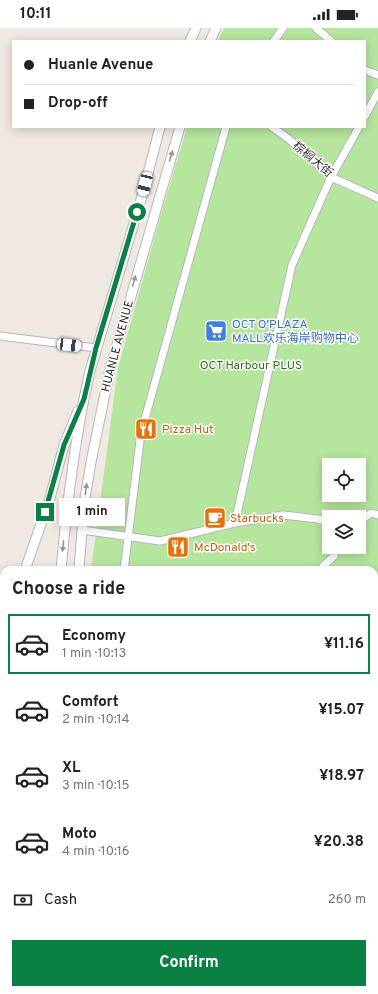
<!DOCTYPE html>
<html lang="en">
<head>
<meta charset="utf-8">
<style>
	:root { --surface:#fff; --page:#f6f6f6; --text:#222; --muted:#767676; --line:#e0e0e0; --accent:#0b8043 }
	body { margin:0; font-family:Overpass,"Noto Sans SC",sans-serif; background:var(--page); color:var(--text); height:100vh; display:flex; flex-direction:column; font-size:15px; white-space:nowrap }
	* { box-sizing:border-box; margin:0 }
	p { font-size:13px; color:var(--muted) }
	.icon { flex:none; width:22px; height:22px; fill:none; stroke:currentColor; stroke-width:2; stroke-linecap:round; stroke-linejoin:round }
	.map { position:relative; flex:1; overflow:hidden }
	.sheet { position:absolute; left:0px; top:538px; width:378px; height:428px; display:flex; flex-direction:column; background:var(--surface); border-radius:12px 12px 0 0; box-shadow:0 2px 10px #0003 }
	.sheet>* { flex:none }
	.top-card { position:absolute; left:12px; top:12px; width:354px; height:88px; border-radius:0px; box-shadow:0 2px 10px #0003; display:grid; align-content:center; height:88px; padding:0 12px; background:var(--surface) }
	.tools { position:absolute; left:322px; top:430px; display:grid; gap:8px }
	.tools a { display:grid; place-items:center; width:44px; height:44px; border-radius:0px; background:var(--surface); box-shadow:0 2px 10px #0003; font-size:20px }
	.end { position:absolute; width:18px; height:18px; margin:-9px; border:5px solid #0b8043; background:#fff; box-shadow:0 0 0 2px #fff }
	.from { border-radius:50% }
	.bubble { position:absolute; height:28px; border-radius:0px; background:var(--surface); box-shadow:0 2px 10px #0003; font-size:13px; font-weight:700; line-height:28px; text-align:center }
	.car { position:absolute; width:12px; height:24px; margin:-12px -6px; border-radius:5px; box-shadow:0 0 3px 1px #0007; background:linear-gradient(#fff 24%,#345 0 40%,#fff 0 76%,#345 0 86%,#fff 0) }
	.top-card b { display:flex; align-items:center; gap:14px; height:38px; font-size:15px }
	.top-card b+b { border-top:1px solid var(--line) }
	.top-card i { width:10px; height:10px; background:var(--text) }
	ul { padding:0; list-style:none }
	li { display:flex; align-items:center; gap:12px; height:60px; margin:0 8px 6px; padding:0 4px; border:2px solid transparent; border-radius:0px }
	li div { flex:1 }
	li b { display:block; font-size:15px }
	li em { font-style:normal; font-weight:700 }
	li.on { border-color:var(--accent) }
	li>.icon { width:36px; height:36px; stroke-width:1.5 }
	h2 { padding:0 12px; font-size:18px; line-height:48px }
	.pay { display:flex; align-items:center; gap:10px; height:44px; padding:0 12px; font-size:15px }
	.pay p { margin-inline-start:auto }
	.primary-button { display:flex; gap:8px; margin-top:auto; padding:8px 12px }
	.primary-button a { flex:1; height:46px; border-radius:0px; background:var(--accent); color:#fff; font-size:16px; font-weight:700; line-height:46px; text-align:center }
	.status { display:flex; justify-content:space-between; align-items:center; height:28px; padding:0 20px; background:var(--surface); direction:ltr }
	.status svg { height:11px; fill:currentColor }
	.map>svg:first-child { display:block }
</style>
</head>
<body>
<div class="status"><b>10:11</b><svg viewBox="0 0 49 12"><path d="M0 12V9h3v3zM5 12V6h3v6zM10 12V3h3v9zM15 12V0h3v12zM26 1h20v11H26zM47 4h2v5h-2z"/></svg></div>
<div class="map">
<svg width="378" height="966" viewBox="0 0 378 966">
	<rect width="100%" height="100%" fill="#efe9e1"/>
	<!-- green -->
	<path fill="#b6e59e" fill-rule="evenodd" d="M224 0H378V966H84L85 962H374V542H91L118 340 161 186 187 99H365V13H218ZM329 437H359V467H329ZM329 489H359V519H329Z"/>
	<!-- water -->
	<g fill="#75cff0">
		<path d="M374 633 378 635V744H374Z"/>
		<path d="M170 962H296L306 966H171Z"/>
	</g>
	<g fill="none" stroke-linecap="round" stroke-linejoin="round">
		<!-- minor casing -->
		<g stroke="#b4b7c1" stroke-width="9">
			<g id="minor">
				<path d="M316 0 331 13"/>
				<path d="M274 13 283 0"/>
				<path d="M365 42 378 47"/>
				<path d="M365 88 378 64"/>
				<path d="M272 99 290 112 331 149 378 170"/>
				<path d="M0 308 96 320"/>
				<path d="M359 494 371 485 378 487"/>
				<path d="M235 495 292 237 331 149 359 99"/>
				<path d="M82 502 160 513 235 495 283 487 318 491 329 494"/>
				<path d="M124 542 141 405 226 99"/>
				<path d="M319 542 334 528 337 519"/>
			</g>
		</g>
		<!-- tertiary casing -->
		<g stroke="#b4b7c1" stroke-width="11">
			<g id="tertiary">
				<path d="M190 13 196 0"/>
				<path d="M210 13 216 0"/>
				<path d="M25 542 50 470 64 417 78 383"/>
				<path d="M61 542C67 475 75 408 90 343L142 168 160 99"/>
				<path d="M79 542 84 476 91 434 110 341 180 99"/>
				<path d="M0 588 4 582"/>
				<path d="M0 670 4 668"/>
				<path d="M0 692 4 690"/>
				<path d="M0 718 4 719"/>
				<path d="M63 966 64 962"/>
				<path d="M83 966V962"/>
			</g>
		</g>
		<!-- minor -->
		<use href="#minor" stroke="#fff" stroke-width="7"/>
		<!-- tertiary -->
		<use href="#tertiary" stroke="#fff" stroke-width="9"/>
	</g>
	<!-- one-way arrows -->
	<defs><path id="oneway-solid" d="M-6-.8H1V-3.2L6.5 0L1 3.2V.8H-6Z"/></defs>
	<g fill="#969696">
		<use href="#oneway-solid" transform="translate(171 128) rotate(-74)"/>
		<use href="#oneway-solid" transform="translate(134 253) rotate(-74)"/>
		<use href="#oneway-solid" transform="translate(86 461) rotate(-82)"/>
		<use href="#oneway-solid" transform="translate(63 518) rotate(96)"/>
	</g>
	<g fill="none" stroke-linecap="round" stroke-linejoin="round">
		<!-- route -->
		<path stroke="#0b8043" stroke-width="5" d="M45 484 64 417 84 371 96 320 137 184"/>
	</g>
	<!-- icons -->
	<defs>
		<g id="supermarket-square" transform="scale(1.15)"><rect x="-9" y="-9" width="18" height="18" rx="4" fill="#3f7fe0" stroke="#fff"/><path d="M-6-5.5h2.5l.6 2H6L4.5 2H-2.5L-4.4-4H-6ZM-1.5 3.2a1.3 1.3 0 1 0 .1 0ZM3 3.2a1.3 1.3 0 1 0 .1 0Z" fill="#fff"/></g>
		<g id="restaurant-square" transform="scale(1.15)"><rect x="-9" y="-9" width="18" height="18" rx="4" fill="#e8710a" stroke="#fff"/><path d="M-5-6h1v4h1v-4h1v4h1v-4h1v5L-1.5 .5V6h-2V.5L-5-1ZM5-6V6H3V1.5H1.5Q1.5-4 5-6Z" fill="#fff"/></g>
		<g id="cafe-square" transform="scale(1.15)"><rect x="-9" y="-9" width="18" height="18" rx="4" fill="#e8710a" stroke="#fff"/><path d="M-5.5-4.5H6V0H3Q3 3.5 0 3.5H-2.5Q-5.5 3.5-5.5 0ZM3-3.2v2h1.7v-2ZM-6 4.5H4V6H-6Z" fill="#fff"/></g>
	</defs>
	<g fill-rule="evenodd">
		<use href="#supermarket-square" x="216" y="303"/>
		<use href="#restaurant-square" x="146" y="401"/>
		<use href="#cafe-square" x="215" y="490"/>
		<use href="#restaurant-square" x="178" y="519"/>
	</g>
	<g text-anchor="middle" stroke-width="3" stroke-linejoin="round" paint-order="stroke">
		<!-- street labels -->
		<g font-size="12" fill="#2e2e2e" stroke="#fff">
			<text transform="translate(313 131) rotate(40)" y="4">棕榈大街</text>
			<text transform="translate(117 318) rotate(-75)" y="4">HUANLE AVENUE</text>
		</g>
		<!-- shop labels -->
		<g font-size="12" fill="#366cbe" stroke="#fff" text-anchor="start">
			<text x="232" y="300">OCT O'PLAZA<tspan x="232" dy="14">MALL欢乐海岸购物中心</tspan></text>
		</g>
		<!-- park labels -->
		<g font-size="12" fill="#2c6e1b" stroke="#fff">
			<text x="251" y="341">OCT Harbour PLUS</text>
		</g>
		<!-- food labels -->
		<g font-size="12" fill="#c56008" stroke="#fff" text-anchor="start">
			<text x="162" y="405">Pizza Hut</text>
			<text x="230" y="494">Starbucks</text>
			<text x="194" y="523">McDonald's</text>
		</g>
	</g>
</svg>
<div class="tools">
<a><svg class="icon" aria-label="locate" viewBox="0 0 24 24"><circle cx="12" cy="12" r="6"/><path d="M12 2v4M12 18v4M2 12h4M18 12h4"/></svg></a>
<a><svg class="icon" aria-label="layers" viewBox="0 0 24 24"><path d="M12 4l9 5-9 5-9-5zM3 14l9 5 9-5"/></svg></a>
</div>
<i class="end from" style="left:137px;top:184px"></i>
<i class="end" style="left:45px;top:484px"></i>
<div class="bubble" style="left:59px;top:470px;width:66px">1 min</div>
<i class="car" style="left:145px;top:156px;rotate:194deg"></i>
<i class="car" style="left:69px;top:317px;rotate:97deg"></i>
<div class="top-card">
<b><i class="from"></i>Huanle Avenue</b>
<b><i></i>Drop-off</b>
</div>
<section class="sheet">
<h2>Choose a ride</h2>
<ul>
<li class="on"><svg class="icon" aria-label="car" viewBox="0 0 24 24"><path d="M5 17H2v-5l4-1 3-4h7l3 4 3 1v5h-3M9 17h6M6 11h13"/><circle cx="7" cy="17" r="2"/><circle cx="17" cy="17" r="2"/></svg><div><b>Economy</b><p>1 min · 10:13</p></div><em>¥11.16</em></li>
<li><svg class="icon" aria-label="car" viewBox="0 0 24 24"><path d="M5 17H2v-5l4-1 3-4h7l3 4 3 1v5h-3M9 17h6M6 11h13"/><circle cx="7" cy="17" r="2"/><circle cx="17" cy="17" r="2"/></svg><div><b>Comfort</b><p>2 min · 10:14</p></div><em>¥15.07</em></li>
<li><svg class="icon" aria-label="car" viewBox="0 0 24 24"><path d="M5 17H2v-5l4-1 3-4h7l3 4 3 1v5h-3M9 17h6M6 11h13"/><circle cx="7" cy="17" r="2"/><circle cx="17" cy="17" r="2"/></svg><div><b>XL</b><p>3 min · 10:15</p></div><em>¥18.97</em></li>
<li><svg class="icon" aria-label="car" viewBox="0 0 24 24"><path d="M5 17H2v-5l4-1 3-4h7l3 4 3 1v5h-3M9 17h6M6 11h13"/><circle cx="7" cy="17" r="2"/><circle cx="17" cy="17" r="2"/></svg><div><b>Moto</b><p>4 min · 10:16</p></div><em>¥20.38</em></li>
</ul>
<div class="pay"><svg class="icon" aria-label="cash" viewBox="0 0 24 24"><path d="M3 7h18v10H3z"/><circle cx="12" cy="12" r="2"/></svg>Cash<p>260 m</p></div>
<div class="primary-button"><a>Confirm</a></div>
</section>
</div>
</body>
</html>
